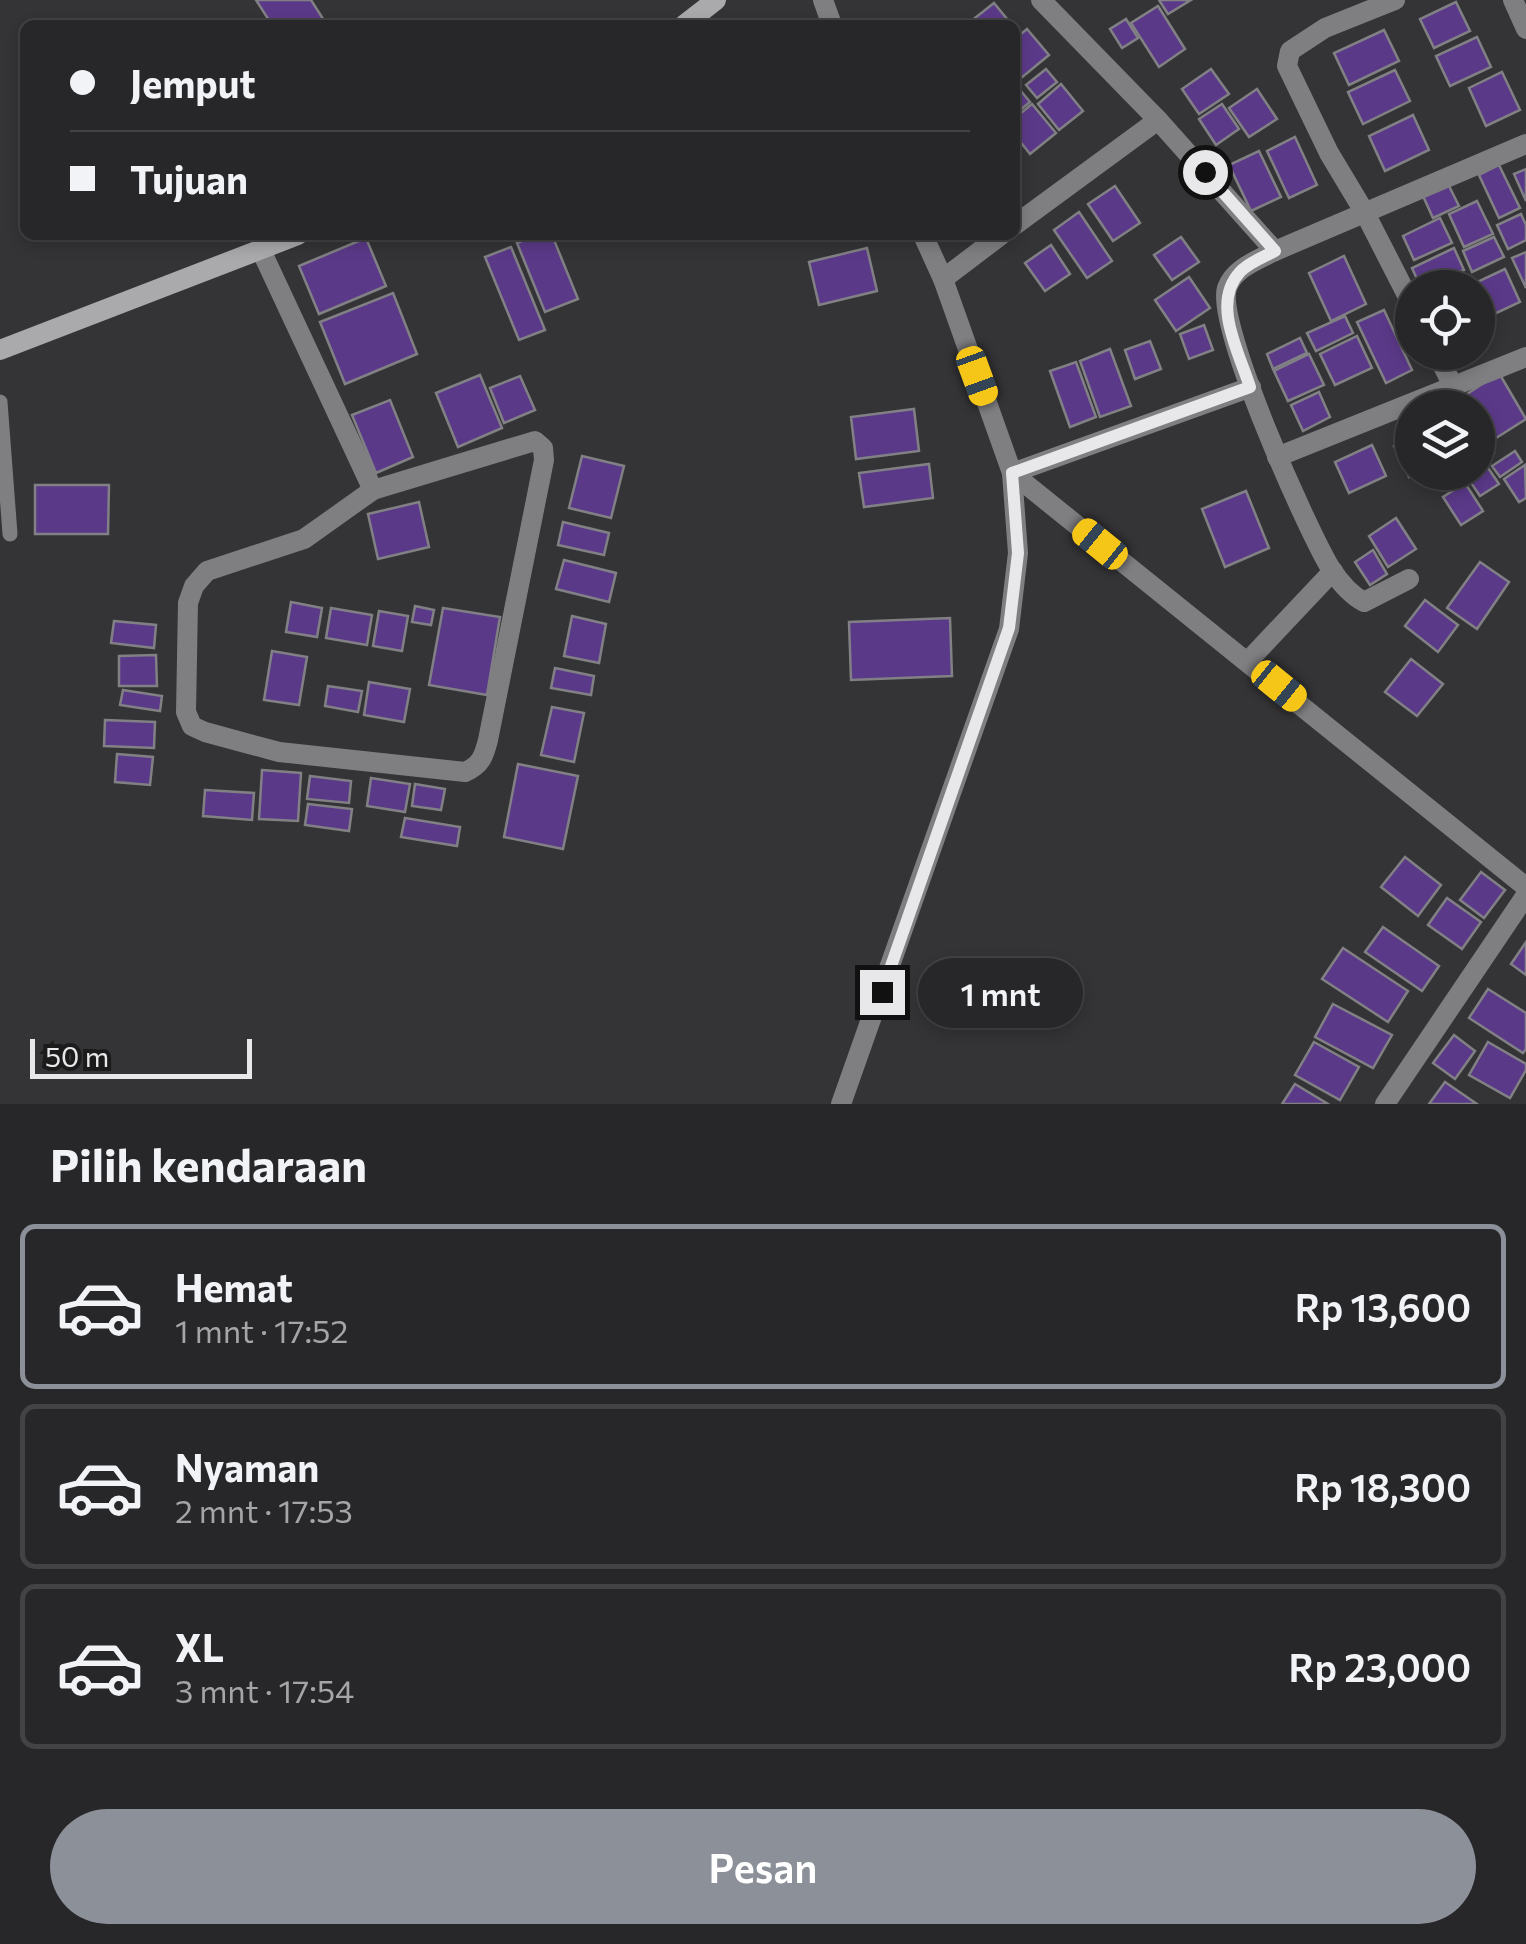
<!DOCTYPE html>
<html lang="id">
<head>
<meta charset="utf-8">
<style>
	:root { --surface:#272628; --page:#2f2e30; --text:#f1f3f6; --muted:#a4a5a8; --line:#434345; --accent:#8c9099 }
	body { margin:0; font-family:Commissioner,sans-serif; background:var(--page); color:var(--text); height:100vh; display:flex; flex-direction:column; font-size:38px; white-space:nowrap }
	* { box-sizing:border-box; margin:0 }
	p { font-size:32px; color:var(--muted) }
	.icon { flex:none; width:55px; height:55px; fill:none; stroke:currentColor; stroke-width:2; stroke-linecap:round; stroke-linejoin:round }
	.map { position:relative; height:1104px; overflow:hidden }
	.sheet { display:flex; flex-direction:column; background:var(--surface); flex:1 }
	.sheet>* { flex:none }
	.banner { position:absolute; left:20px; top:20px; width:1000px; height:220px; border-radius:15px; box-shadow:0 5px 15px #0003,0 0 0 2px var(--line); display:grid; align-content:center; height:220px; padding:0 50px; background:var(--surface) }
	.buttons { position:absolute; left:1395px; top:270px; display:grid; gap:20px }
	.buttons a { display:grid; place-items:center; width:100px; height:100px; border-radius:50%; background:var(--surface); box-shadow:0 5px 15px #0003,0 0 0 2px var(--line); font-size:50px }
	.scale { position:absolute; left:30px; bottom:25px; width:222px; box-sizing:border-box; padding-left:10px; border:5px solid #e8e7e9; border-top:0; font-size:28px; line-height:35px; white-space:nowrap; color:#e8e7e9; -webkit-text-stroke:8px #1b1b1c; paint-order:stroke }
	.end { position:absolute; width:45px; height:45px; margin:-22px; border:12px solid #e8e7e9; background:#111; box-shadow:0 0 0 5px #111 }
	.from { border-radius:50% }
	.bubble { position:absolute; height:70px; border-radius:35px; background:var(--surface); box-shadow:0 5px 15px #0003,0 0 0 2px var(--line); font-size:32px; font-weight:600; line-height:70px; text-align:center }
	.car { position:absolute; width:30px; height:60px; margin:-30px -15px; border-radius:12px; box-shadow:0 0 8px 2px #0007; background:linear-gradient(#f5c518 24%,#345 0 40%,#f5c518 0 76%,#345 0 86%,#f5c518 0) }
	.banner b { display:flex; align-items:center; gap:35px; height:95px; font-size:38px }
	.banner b+b { border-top:2px solid var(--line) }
	.banner i { width:25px; height:25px; background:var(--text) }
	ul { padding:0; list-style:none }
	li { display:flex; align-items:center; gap:30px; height:165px; margin:0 20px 15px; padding:0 30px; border:5px solid var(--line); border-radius:15px }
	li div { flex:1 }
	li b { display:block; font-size:38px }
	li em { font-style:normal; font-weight:600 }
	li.selected { border-color:var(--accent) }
	li>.icon { width:90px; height:90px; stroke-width:1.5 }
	h2 { padding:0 50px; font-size:45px; line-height:120px }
	.cta { display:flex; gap:20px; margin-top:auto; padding:20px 50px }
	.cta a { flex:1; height:115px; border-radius:60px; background:var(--accent); color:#fff; font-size:40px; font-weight:600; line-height:115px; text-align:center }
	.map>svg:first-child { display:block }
</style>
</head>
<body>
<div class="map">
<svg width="1526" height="1104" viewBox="0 0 1526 1104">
	<rect width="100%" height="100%" fill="#343336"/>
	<!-- building -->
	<g fill="#5b3989" stroke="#818084" stroke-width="2.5">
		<path d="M256 0H311L327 25H272Z"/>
		<path d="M1159 0H1191L1168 14Z"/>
		<path d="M1456 2 1470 31 1434 48 1420 19Z"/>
		<path d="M994 3 1012 25H966Z"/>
		<path d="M1158 6 1185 49 1159 67 1131 23Z"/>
		<path d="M1126 19 1138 38 1122 48 1110 29Z"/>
		<path d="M1027 29 1049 55 1015 83V39Z"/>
		<path d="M1384 30 1399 61 1349 85 1334 53Z"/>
		<path d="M1477 37 1491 67 1450 86 1436 56Z"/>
		<path d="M1046 69 1057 82 1037 98 1026 85Z"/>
		<path d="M1211 69 1229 94 1199 114 1182 89Z"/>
		<path d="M1395 70 1410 101 1363 124 1348 92Z"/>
		<path d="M1502 72 1520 110 1486 126 1469 88Z"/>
		<path d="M1061 84 1083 111 1059 130 1038 104Z"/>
		<path d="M1016 85 1030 102 1015 114V87Z"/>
		<path d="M1257 89 1277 119 1249 137 1229 108Z"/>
		<path d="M1032 104 1056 133 1030 154 1015 135V118Z"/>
		<path d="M1222 104 1239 129 1216 145 1199 119Z"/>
		<path d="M1413 115 1429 150 1385 171 1369 136Z"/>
		<path d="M1295 137 1317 185 1289 198 1267 151Z"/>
		<path d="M1259 151 1281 197 1251 211 1229 165Z"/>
		<path d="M1499 165 1520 208 1499 218 1479 175Z"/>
		<path d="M1526 169V201L1514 174Z"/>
		<path d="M1448 184 1459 206 1433 218 1423 196Z"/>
		<path d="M1115 186 1140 223 1113 241 1088 204Z"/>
		<path d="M1477 201 1493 234 1464 247 1449 214Z"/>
		<path d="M1079 212 1112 261 1087 278 1054 230Z"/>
		<path d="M1521 214 1526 225V240L1508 249 1497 225Z"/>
		<path d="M1440 218 1452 243 1414 260 1403 236Z"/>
		<path d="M536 235H552L578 299 545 312 517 243Z"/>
		<path d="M1181 237 1199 262 1172 280 1154 255Z"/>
		<path d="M1494 237 1504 257 1472 272 1463 251Z"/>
		<path d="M366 238 386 286 319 314 299 266Z"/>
		<path d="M1051 245 1070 274 1045 291 1025 263Z"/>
		<path d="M511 247 545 330 519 340 485 257Z"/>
		<path d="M867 248 877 291 819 305 809 262Z"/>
		<path d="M1454 248 1464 270 1421 288 1412 268Z"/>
		<path d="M1526 252V288L1512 258Z"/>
		<path d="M1344 256 1366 304 1331 321 1309 273Z"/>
		<path d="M1505 269 1520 302 1492 315 1477 282Z"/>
		<path d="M1189 277 1210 308 1176 331 1155 300Z"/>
		<path d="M393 293 417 354 345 384 320 322Z"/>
		<path d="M1384 310 1412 370 1386 383 1357 322Z"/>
		<path d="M1345 316 1353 333 1316 351 1307 333Z"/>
		<path d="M1204 325 1213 350 1189 359 1180 334Z"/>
		<path d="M1357 336 1372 368 1335 385 1320 354Z"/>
		<path d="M1300 338 1307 353 1273 369 1267 354Z"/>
		<path d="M1150 341 1161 369 1135 379 1125 350Z"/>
		<path d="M1110 349 1131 406 1100 417 1080 361Z"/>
		<path d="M1309 354 1324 385 1288 401 1274 371Z"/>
		<path d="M1076 362 1096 417 1070 427 1050 371Z"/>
		<path d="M1499 373 1526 419 1496 438 1467 394Z"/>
		<path d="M480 375 502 428 458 447 436 393Z"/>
		<path d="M520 376 535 410 504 423 490 388Z"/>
		<path d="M1319 392 1330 417 1303 431 1291 405Z"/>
		<path d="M1460 393 1467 408H1438L1437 405Z"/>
		<path d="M390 400 413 457 376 473 352 415Z"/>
		<path d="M914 409 919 451 856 459 851 417Z"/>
		<path d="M1412 437V472H1417L1409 477 1394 446Z"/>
		<path d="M1488 439 1494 453 1478 461V444Z"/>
		<path d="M1372 445 1386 476 1349 493 1335 462Z"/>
		<path d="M1515 451 1522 462 1500 477 1492 466Z"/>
		<path d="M582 456 624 466 611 518 569 508Z"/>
		<path d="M1484 462 1499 484 1480 496 1465 474 1478 472V467Z"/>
		<path d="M929 464 933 498 864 507 859 473Z"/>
		<path d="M1525 465 1526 498 1519 502 1504 479Z"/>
		<path d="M1465 483 1483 511 1461 525 1443 497Z"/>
		<path d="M35 485H109L108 534H35Z"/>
		<path d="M1246 491 1269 548 1225 567 1202 509Z"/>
		<path d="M419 502 429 547 378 559 368 514Z"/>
		<path d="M1396 518 1416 549 1388 567 1369 536Z"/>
		<path d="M563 522 609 533 604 555 558 545Z"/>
		<path d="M1373 550 1387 574 1370 585 1355 562Z"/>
		<path d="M564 560 616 573 609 602 556 589Z"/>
		<path d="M1480 562 1509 582 1477 629 1447 608Z"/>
		<path d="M1425 600 1458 625 1438 652 1405 626Z"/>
		<path d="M291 602 322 608 317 637 286 632Z"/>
		<path d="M415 606 434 610 431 625 412 622Z"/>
		<path d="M331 608 372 615 367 645 326 638Z"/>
		<path d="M443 608 500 617 487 695 429 685Z"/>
		<path d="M379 611 408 616 402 651 373 646Z"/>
		<path d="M572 616 606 624 599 663 564 656Z"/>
		<path d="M950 618 952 676 851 680 849 622Z"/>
		<path d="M114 621 156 625 154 648 111 643Z"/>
		<path d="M272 651 307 657 299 705 264 700Z"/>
		<path d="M156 655 157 686H119V656Z"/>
		<path d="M1411 659 1443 684 1417 716 1385 692Z"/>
		<path d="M555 668 594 676 591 695 551 688Z"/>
		<path d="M369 682 410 689 404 722 364 715Z"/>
		<path d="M328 686 362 691 358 712 325 706Z"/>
		<path d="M123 690 162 696 160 711 120 705Z"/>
		<path d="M552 707 584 713 574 762 541 755Z"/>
		<path d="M105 720 155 722 154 748 104 746Z"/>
		<path d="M117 754 153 757 150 785 115 782Z"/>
		<path d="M518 764 578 776 563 849 504 837Z"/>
		<path d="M262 770 301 773 298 821 259 819Z"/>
		<path d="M310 776 351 781 349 803 307 799Z"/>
		<path d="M371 778 410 784 405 812 367 806Z"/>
		<path d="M415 784 445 789 441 810 412 806Z"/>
		<path d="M205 790 254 793 252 820 203 816Z"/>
		<path d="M308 804 352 809 349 831 305 825Z"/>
		<path d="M405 818 460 827 457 846 401 837Z"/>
		<path d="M1405 857 1441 885 1418 916 1381 887Z"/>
		<path d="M1481 872 1505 890 1484 918 1460 900Z"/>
		<path d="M1447 898 1481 922 1462 949 1428 925Z"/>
		<path d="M1383 927 1439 966 1422 991 1365 952Z"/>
		<path d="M1526 942V975L1511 964Z"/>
		<path d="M1343 948 1408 991 1388 1022 1322 979Z"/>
		<path d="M1488 989 1526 1013V1049L1523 1053 1469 1018Z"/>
		<path d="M1333 1004 1392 1035 1373 1068 1315 1037Z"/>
		<path d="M1454 1035 1475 1051 1455 1079 1433 1063Z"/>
		<path d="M1314 1042 1359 1067 1340 1100 1295 1075Z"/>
		<path d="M1488 1042 1526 1064V1070L1510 1098 1469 1075Z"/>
		<path d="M1445 1082 1477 1104H1429Z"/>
		<path d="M1295 1084 1328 1104H1282Z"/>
	</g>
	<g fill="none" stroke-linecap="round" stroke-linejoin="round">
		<!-- lane -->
		<path stroke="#7f7e80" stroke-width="15" d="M0 402 10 534"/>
		<!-- street -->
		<g stroke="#7f7e80" stroke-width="20">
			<path d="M823 0 832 25"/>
			<path d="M1041 0 1158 120 1275 251"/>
			<path d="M1395 0 1325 28 1290 51 1287 66 1329 153 1365 213 1412 305"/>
			<path d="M1513 0 1526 29"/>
			<path d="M1015 225 1158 120"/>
			<path d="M260 248 373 490"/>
			<path d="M943 279 1001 235"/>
			<path d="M1436 352 1454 388"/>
			<path d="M535 441 543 448 544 460 488 740C484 756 481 765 465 772L279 752 205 732 192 726 186 712 188 603 194 586 207 571 304 539 373 490Z"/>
			<path d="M1277 457 1526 357"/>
			<path d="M1012 473 1526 887"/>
			<path d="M1012 473 1251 387"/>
			<path d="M1409 579 1364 602C1351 595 1339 581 1331 569 1308 532 1215 324 1227 288 1234 268 1258 260 1275 251L1526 144"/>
			<path d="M1248 661 1333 571"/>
			<path d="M841 1104 1009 629 1018 553 1012 473 943 279 923 235"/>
			<path d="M1385 1104 1526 895"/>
		</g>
		<!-- secondary -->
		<g stroke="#aaa9ab" stroke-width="20">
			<path d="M684 25 716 0"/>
			<path d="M0 350 298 235"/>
		</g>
	</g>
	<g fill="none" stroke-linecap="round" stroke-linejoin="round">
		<!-- route -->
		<path stroke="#e8e7e9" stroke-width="12" d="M882 992 1009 628 1018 553 1012 473 1250 387C1239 352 1211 303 1240 272 1249 262 1264 257 1275 251L1205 172"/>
	</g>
</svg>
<div class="buttons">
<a><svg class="icon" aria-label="locate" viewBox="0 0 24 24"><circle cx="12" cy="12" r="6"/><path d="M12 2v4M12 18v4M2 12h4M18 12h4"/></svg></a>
<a><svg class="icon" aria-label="layers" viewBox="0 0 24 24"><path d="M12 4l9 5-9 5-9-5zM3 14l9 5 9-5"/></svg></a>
</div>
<div class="scale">50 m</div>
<i class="end from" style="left:1205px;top:172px"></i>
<i class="end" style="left:882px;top:992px"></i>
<div class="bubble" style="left:918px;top:958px;width:165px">1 mnt</div>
<i class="car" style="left:977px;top:376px;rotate:160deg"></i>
<i class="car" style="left:1100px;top:544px;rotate:309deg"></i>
<i class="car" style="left:1279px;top:686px;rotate:129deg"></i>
<div class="banner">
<b><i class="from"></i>Jemput</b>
<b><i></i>Tujuan</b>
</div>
</div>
<section class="sheet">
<h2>Pilih kendaraan</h2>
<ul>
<li class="selected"><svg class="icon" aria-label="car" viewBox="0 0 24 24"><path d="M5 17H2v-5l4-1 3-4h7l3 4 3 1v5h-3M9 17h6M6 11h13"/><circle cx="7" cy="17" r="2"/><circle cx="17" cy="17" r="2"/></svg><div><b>Hemat</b><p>1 mnt · 17:52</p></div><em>Rp 13,600</em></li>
<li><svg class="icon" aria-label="car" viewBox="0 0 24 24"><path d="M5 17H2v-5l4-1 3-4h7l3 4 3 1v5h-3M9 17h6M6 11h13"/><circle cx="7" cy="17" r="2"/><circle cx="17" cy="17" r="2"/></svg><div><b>Nyaman</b><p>2 mnt · 17:53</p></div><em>Rp 18,300</em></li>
<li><svg class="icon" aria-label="car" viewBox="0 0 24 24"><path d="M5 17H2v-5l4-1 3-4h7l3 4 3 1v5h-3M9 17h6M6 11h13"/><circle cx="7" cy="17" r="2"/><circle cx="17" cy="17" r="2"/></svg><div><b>XL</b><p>3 mnt · 17:54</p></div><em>Rp 23,000</em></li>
</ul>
<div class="cta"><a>Pesan</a></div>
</section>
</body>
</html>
